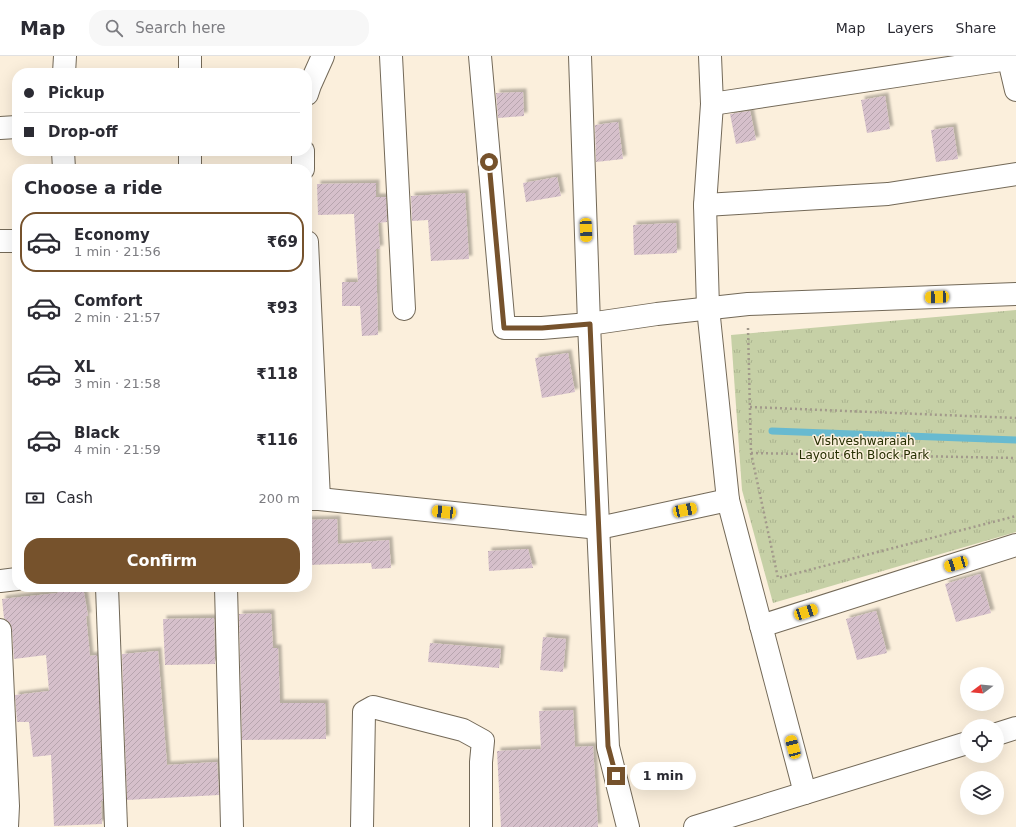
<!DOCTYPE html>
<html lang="en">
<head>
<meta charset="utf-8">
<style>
	:root { --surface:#fff; --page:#f7f7f7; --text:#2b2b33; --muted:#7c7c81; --line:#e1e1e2; --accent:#76522c }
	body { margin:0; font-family:"DejaVu Sans",sans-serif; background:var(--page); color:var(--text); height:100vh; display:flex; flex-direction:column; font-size:15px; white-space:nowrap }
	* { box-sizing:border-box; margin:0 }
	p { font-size:13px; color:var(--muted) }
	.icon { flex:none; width:22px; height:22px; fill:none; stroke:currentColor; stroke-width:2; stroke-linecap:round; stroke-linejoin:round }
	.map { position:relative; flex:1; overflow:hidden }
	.drawer { position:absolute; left:12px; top:108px; width:300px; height:428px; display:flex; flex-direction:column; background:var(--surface); border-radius:16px; box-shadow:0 4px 16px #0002 }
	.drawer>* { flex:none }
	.top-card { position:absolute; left:12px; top:12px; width:300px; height:88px; border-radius:16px; box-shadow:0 4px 16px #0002; display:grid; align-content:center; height:88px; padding:0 12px; background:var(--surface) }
	.needle { width:26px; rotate:254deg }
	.controls { position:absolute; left:960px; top:611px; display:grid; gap:8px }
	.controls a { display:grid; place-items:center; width:44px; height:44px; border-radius:50%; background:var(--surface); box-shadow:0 4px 16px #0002; font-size:20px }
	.end { position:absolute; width:18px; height:18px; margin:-9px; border:5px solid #76522c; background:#fff; box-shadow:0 0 0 2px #fff }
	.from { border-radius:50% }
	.bubble { position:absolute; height:28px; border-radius:14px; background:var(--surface); box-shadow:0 4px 16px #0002; font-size:13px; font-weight:800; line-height:28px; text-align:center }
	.car { position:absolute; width:12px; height:24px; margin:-12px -6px; border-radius:5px; box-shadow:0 0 3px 1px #0007; background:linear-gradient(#f5c518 24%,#345 0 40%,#f5c518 0 76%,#345 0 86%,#f5c518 0) }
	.top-card b { display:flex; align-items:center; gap:14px; height:38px; font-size:15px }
	.top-card b+b { border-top:1px solid var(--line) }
	.top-card i { width:10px; height:10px; background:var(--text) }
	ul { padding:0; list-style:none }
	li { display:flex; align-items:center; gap:12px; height:60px; margin:0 8px 6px; padding:0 4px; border:2px solid transparent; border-radius:16px }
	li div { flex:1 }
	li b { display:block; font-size:15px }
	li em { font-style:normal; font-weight:800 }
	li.selected { border-color:var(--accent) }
	li>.icon { width:36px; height:36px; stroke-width:1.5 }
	h2 { padding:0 12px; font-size:18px; line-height:48px }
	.pay { display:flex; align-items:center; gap:10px; height:44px; padding:0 12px; font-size:15px }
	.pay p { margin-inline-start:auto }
	.cta { display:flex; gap:8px; margin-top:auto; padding:8px 12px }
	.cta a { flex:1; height:46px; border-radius:16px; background:var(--accent); color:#fff; font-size:16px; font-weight:800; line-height:46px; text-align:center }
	header { display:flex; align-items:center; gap:24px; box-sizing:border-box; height:56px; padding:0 20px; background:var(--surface); border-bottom:1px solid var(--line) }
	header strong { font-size:19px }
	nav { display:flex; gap:22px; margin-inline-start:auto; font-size:14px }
	.search { width:280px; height:36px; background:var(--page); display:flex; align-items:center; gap:10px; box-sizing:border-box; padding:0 14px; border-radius:16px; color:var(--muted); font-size:15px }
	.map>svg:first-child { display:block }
</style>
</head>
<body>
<header>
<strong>Map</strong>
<div class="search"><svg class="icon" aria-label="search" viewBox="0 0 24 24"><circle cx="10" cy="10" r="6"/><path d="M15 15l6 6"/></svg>Search here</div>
<nav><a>Map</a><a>Layers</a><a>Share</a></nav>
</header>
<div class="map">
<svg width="1016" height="771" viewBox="0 0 1016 771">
	<defs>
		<pattern id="park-tufts" width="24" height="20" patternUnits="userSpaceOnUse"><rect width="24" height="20" fill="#c6d0a6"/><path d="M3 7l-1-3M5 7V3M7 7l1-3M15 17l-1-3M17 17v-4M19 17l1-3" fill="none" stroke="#aab28e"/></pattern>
		<pattern id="building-hatch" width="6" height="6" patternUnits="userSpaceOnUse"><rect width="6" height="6" fill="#d6c0cb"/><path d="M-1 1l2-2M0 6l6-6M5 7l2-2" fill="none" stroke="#b7a5ae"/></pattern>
		<filter id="shadow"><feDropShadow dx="3.5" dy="-3.5" stdDeviation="1" flood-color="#0004"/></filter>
	</defs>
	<rect width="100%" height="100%" fill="#fbefdc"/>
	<!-- park -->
	<path fill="url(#park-tufts)" d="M1016 254V476L773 547 742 434 731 279Z"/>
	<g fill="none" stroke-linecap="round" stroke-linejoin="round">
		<!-- stream -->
		<path stroke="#68bad0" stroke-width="7" d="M772 375 1016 384"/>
	</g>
	<!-- building -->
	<g fill="url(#building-hatch)" filter="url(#shadow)">
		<path d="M523 36 524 60 498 62 496 37Z"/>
		<path d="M885 40 890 73 867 77 861 44Z"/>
		<path d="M750 55 756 84 736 88 730 58Z"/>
		<path d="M618 66 623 103 596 106 595 69Z"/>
		<path d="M953 71 958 103 936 106 931 74Z"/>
		<path d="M557 121 561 140 526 146 523 127Z"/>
		<path d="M376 127V141H386L387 166 378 167 380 193H376L378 279 362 280 360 250H342V226H358L354 158 318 159 317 128Z"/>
		<path d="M465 137 469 203 431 205 428 164 412 165 411 140Z"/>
		<path d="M676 167 677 197 634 199 633 169Z"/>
		<path d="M568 297 575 336 542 342 535 302Z"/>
		<path d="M337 463 338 488 389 484 391 512 372 513 371 507 307 509V464Z"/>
		<path d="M528 493 533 512 489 515 488 495Z"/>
		<path d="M980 518 991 557 956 566 945 528Z"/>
		<path d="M83 531 88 560H86L90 600 97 599 103 745H101L102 768 54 770 51 699 33 701 29 666H17L15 639 49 635 46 599 14 603 12 573 10 567 4 562 2 543 58 537 57 535Z"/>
		<path d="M876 555 887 597 857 604 846 563Z"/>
		<path d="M271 557 273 592H278L280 647H325L326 683 242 684 239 558Z"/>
		<path d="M214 562 215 608 165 609 163 563Z"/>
		<path d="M543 581 566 583 563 616 540 614Z"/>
		<path d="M430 587 501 593 499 612 428 606Z"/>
		<path d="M158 595 167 709 217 706 219 739 127 744 122 598Z"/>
		<path d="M573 654 575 691 593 690 598 771H501L497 695 541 693 539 655Z"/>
	</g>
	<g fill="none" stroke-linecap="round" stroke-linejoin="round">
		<!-- minor casing -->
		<g stroke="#736958" stroke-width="24">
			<g id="minor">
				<path d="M391 0 404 253"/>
				<path d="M480 0 504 272H542L589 268 657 258 748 248 1016 238"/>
				<path d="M580 0 589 268 608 691 628 771"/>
				<path d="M710 0 712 48 705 149 708 252 728 444 805 737"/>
				<path d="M1008 0 1016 34"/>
				<path d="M64 17 65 0"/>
				<path d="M190 17V0"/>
				<path d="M307 38 310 29 323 0"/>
				<path d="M712 48 1008 3"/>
				<path d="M0 72 17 71"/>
				<path d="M63 95 64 113"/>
				<path d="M190 95V113"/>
				<path d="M303 95V113"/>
				<path d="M705 149 888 138 1016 118"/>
				<path d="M0 185H17"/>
				<path d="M307 186 319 443"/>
				<path d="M307 443H319L599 472 728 444"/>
				<path d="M0 525 17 523"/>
				<path d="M107 531 116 771"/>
				<path d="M226 531 232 771"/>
				<path d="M761 570 1016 489"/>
				<path d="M0 574 8 750 7 771"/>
				<path d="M997 678 1016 672"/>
				<path d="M362 771 364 656 373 651 463 674 483 685 481 706V771"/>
				<path d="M695 771 967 687"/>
			</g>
		</g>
		<!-- path -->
		<g stroke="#a2998b" stroke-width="2.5" stroke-dasharray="2 3" stroke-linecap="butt">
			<path d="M748 272 751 397 778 522 1016 460"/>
			<path d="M750 351 1016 362"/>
			<path d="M751 397 1016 402"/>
		</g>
		<!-- minor -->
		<use href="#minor" stroke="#fff" stroke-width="22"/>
	</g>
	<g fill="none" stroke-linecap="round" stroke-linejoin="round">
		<!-- route -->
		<path stroke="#76522c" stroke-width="5" d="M489 106 504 272H542L590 268 608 690 616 720"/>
	</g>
	<g text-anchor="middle" stroke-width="3" stroke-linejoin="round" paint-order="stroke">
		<!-- park labels -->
		<g font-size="12" fill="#262e00" stroke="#fbefdc">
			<text x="864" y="389">Vishveshwaraiah<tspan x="864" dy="14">Layout 6th Block Park</tspan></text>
		</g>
	</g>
</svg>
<div class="controls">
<a><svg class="needle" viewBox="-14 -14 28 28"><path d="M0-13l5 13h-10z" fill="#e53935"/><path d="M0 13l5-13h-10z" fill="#7c7c81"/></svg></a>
<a><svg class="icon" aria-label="locate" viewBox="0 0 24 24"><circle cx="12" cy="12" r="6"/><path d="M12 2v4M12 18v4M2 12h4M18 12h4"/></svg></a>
<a><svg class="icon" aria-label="layers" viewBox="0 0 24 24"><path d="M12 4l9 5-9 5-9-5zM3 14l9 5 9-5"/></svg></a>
</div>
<i class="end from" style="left:489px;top:106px"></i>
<i class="end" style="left:616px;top:720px"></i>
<div class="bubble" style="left:630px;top:706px;width:66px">1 min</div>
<i class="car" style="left:586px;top:174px;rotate:178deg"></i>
<i class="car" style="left:937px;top:241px;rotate:268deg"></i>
<i class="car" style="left:685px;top:454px;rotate:78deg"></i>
<i class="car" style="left:444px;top:456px;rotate:276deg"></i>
<i class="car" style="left:956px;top:508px;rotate:253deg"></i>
<i class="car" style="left:806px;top:556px;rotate:72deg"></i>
<i class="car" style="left:793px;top:691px;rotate:345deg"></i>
<div class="top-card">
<b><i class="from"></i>Pickup</b>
<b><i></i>Drop-off</b>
</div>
<section class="drawer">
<h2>Choose a ride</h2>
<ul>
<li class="selected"><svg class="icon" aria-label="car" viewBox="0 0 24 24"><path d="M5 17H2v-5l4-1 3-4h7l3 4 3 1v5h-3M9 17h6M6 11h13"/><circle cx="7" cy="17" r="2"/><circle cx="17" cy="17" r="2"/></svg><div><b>Economy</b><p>1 min · 21:56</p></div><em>₹69</em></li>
<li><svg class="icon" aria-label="car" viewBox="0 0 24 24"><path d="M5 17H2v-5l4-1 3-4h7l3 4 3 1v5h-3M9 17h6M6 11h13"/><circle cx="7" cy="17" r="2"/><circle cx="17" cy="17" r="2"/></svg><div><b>Comfort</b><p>2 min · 21:57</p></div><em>₹93</em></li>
<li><svg class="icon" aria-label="car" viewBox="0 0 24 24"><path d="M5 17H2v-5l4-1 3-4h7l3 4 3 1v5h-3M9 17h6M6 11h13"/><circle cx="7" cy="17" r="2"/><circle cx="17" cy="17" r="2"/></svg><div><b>XL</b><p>3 min · 21:58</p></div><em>₹118</em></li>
<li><svg class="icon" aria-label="car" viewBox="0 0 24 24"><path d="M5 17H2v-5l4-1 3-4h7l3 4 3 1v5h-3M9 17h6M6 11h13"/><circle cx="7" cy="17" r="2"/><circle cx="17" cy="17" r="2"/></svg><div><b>Black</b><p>4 min · 21:59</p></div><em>₹116</em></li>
</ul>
<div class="pay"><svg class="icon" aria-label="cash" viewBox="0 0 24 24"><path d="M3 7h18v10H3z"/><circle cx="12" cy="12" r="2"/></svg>Cash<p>200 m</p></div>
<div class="cta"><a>Confirm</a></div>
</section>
</div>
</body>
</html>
